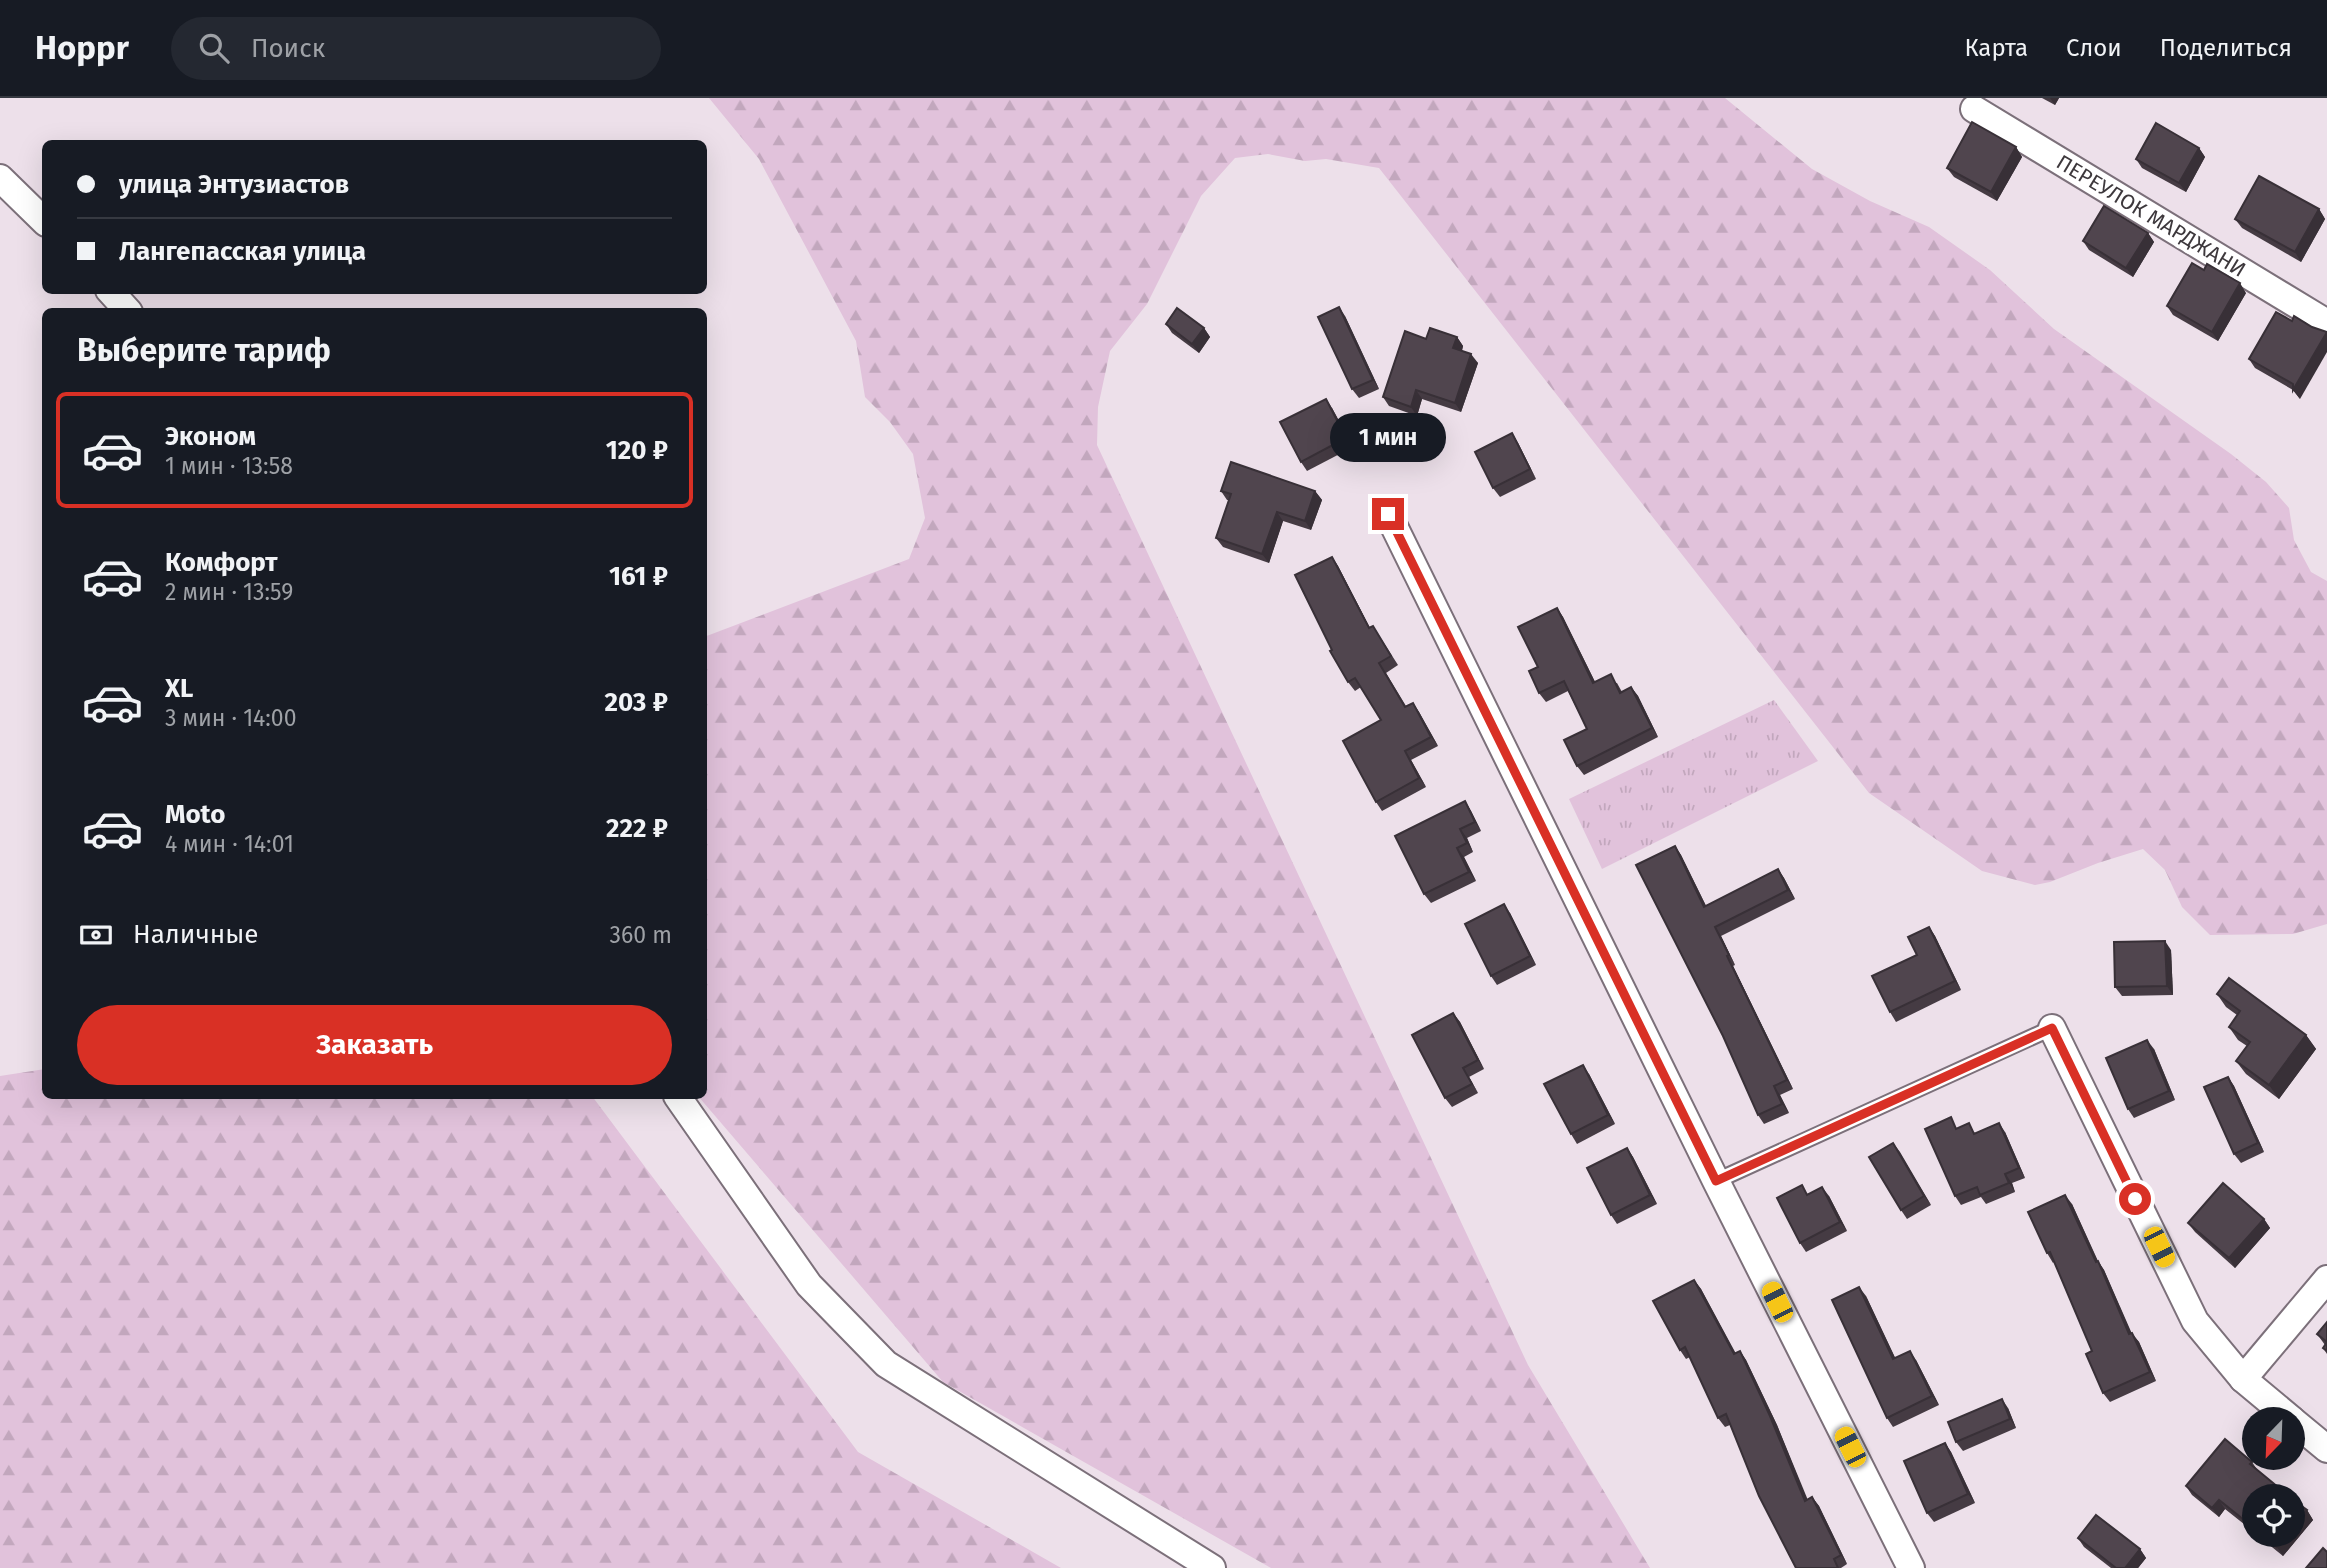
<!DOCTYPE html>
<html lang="ru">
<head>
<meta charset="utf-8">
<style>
	:root { --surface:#171b24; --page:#242831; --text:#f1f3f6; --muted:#9ea1a6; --line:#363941; --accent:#d93025 }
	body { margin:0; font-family:"Fira Sans",sans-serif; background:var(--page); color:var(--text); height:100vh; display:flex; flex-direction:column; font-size:26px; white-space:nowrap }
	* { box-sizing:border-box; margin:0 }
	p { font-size:23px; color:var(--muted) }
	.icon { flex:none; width:38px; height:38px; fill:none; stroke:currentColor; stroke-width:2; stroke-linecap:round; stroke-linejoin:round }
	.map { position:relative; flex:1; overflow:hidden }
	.sheet { position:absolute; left:42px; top:210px; width:665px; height:791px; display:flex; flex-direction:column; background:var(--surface); border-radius:10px; box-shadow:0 7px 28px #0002 }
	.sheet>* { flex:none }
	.top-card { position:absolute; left:42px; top:42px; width:665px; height:154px; border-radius:10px; box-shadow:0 7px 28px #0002; display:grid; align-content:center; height:154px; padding:0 35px; background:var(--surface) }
	.needle { width:46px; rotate:203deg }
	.fabs { position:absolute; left:2242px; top:1309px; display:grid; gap:14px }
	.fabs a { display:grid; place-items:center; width:63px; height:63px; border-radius:50%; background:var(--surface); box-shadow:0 7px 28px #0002; font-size:35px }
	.end { position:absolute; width:32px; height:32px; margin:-16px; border:9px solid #d93025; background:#fff; box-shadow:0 0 0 4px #fff }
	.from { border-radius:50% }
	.bubble { position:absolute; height:49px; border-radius:24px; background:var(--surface); box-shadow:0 7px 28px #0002; font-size:23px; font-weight:700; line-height:49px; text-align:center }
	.car { position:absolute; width:21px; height:42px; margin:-21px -10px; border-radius:9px; box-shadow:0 0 5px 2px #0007; background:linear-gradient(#f5c518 24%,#345 0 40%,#f5c518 0 76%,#345 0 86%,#f5c518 0) }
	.top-card b { display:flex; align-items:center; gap:24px; height:66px; font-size:26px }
	.top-card b+b { border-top:2px solid var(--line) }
	.top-card i { width:18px; height:18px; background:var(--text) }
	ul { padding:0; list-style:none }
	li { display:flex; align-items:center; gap:21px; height:116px; margin:0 14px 10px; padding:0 21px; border:4px solid transparent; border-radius:10px }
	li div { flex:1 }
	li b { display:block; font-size:26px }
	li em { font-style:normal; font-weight:700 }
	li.selected { border-color:var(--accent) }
	li>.icon { width:63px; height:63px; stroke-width:1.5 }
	h2 { padding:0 35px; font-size:32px; line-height:84px }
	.pay { display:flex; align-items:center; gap:18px; height:77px; padding:0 35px; font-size:26px }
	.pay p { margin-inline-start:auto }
	.cta { display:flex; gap:14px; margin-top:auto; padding:14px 35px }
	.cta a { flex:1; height:80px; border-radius:42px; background:var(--accent); color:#fff; font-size:28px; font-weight:700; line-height:80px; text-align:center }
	header { display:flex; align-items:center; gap:42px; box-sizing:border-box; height:98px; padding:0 35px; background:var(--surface); border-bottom:2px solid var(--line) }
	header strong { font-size:33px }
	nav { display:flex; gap:38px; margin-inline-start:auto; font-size:24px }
	.search { width:490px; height:63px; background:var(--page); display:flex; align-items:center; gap:18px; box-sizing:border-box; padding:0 24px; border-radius:38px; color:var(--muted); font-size:26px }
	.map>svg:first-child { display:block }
</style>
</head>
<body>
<header>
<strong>Hoppr</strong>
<div class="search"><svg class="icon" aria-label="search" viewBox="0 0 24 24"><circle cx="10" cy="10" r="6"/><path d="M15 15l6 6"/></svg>Поиск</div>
<nav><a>Карта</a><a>Слои</a><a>Поделиться</a></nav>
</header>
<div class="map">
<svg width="2327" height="1470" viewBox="0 0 2327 1470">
	<defs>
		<pattern id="grass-tufts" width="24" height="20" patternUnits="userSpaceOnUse" patternTransform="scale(1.75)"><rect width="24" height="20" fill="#e1c2db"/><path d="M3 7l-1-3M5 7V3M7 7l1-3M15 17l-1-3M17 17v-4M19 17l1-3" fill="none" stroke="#c2a7bd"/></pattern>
		<pattern id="forest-firs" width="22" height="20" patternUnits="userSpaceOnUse" patternTransform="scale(1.75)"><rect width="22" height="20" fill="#e1c2db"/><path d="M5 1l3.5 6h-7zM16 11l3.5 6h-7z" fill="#c2a7bd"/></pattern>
	</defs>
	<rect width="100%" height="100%" fill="#ede0ea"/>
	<!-- grass -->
	<path fill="url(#grass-tufts)" d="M1774 602 1818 663 1602 771 1569 701Z"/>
	<!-- forest -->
	<g fill="url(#forest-firs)">
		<path d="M709 0H1725L1812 71 1870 103 1929 129 1990 172 2054 231 2231 356 2266 384 2289 410 2294 442 2311 474 2327 483V826L2293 836 2210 837 2182 809 2165 772 2143 751 2098 765 2050 784 2035 787 1982 773 1869 695 1379 70 1326 61 1305 63 1268 56 1235 60 1201 98 1147 206 1110 253 1098 309 1097 347 1528 1267 1650 1470H1271L943 1284 698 998H704V539L909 461 925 420 913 356 890 324 865 299 856 243 759 61Z"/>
		<path d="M45 971 46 998H592L858 1354 1061 1470H0V978Z"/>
	</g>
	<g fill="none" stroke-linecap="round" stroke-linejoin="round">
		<!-- lane casing -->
		<g stroke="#7c707a" stroke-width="18">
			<path id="lane" d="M1716 1083 2052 930"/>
		</g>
		<!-- street casing -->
		<g stroke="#7c707a" stroke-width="30">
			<g id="street">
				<path d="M1974 11 2327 225"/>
				<path d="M0 80 46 125"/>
				<path d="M109 192 129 214"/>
				<path d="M1388 416 1716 1083 1911 1470"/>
				<path d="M2052 930 2195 1223 2243 1281 2291 1321"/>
				<path d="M677 998 809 1187 886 1266 1212 1470"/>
				<path d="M2243 1281 2327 1181"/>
				<path d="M2292 1322 2327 1351"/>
			</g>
		</g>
		<!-- lane -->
		<use href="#lane" stroke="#fff" stroke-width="14"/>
		<!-- street -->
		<use href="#street" stroke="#fff" stroke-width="26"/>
	</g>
	<!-- wall -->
	<g fill="#453b43">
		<path d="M2042 0H2059L2055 7Z"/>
		<path d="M2016 49 2022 59 1997 103 1954 79 1947 70Z"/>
		<path d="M2199 50 2205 59 2186 94 2142 70 2136 61Z"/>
		<path d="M2319 111 2325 121 2301 164 2242 130 2235 121Z"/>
		<path d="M2148 135 2154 144 2133 179 2089 152 2083 143Z"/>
		<path d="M2246 195 2218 243 2173 217 2167 208Z"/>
		<path d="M2276 214 2300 301 2293 292 2255 270 2249 261Z"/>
		<path d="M1345 218 1379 291 1359 300 1352 291Z"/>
		<path d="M1166 226 1204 230 1210 239 1199 255 1172 235Z"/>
		<path d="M1457 239 1463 248 1462 253 1478 265 1461 314 1422 301 1417 318 1389 308 1383 299 1426 241Z"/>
		<path d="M1332 310 1353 349 1307 373 1301 364Z"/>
		<path d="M1512 335 1518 345 1536 381 1500 399 1493 390Z"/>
		<path d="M1221 393H1315L1322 402 1311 432 1283 423 1269 465 1223 449 1216 440 1229 402H1227Z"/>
		<path d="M1332 459 1338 468 1370 530 1373 528 1398 567 1386 575 1406 608 1413 605 1419 614 1438 648 1411 662 1426 689 1382 713 1376 704 1381 622 1361 589 1355 593 1348 584 1332 552Z"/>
		<path d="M1557 510 1563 519 1595 584 1617 585 1622 594 1631 589 1638 598 1658 639 1584 677 1577 668 1587 631 1568 593 1546 604 1539 595 1538 569Z"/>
		<path d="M1465 703 1471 713 1481 733 1467 740 1473 754 1464 759 1476 783 1431 805 1424 796Z"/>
		<path d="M1675 748 1681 757 1706 808 1778 771 1784 780 1795 801 1721 838 1735 867 1733 868 1793 991 1780 997 1789 1015 1764 1026 1758 1017Z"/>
		<path d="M1510 815 1536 867 1497 887 1491 878Z"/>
		<path d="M1929 829 1935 838 1961 892 1896 924 1890 914Z"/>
		<path d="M2171 852 2173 897 2122 898 2115 889Z"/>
		<path d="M2217 896 2306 937 2316 951 2279 1001 2246 976 2236 963 2247 948 2238 942 2229 929 2237 917 2226 909Z"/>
		<path d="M1453 915 1460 924 1484 971 1469 979 1478 995 1452 1009 1445 1000Z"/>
		<path d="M2154 951 2175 1002 2134 1020 2128 1011Z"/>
		<path d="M1589 976 1615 1026 1577 1046 1571 1036Z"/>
		<path d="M2228 979 2234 988 2264 1054 2241 1065 2234 1056Z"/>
		<path d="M1958 1030 1976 1035 2005 1034 2025 1080 2012 1085 2015 1094 1986 1106 1981 1099 1961 1107 1955 1098Z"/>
		<path d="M1893 1045 1931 1107 1907 1121 1901 1112Z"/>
		<path d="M1627 1050 1633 1059 1657 1106 1617 1126 1611 1117Z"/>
		<path d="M1808 1096 1829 1098 1847 1133 1806 1154 1800 1145Z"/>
		<path d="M2072 1106 2098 1163 2104 1172 2131 1235 2139 1244 2156 1283 2110 1304 2103 1295 2092 1253 2054 1164 2053 1165 2047 1155Z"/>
		<path d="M2264 1121 2270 1130 2235 1170 2195 1134 2188 1125Z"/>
		<path d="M1694 1182 1701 1191 1735 1255 1740 1253 1746 1262 1777 1327 1807 1402 1812 1399 1819 1408 1847 1466 1841 1470H1796L1730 1327 1725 1329 1718 1320 1690 1259 1686 1261 1680 1252Z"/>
		<path d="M1866 1198 1895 1260 1916 1262 1939 1307 1893 1329 1887 1320Z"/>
		<path d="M2327 1224V1256L2323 1250 2325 1247 2317 1236Z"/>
		<path d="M2008 1310 2016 1330 1963 1353 1956 1344Z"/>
		<path d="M1945 1345 1951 1354 1975 1405 1934 1424 1927 1415Z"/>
		<path d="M2252 1364 2258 1373 2254 1398V1434L2225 1411 2219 1419 2192 1397 2186 1388Z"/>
		<path d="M2307 1412 2313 1422 2283 1458 2257 1437H2292Z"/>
		<path d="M2078 1440 2140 1451 2146 1460 2138 1470H2111L2084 1449Z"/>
	</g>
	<!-- shaded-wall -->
	<g fill="#383037">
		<path d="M2050 0H2059L2055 7Z"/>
		<path d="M2016 49 2022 59 1997 103 1991 94Z"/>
		<path d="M2199 50 2205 59 2186 94 2179 85Z"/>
		<path d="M2319 111 2325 121 2301 164 2295 154Z"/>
		<path d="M2148 135 2154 144 2133 179 2126 170Z"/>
		<path d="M2240 185 2246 195 2218 243 2212 234Z"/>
		<path d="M1339 209 1345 218 1379 291 1373 282Z"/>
		<path d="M1204 230 1210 239 1199 255 1192 246Z"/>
		<path d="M2327 234V254L2300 301 2293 292Z"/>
		<path d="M1457 239 1463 248 1460 259 1453 250Z"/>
		<path d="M1471 256 1478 265 1461 314 1455 305Z"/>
		<path d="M1416 292 1422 301 1417 318 1411 309Z"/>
		<path d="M1326 301 1332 310 1353 349 1346 340Z"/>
		<path d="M1512 335 1518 345 1536 381 1530 371Z"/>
		<path d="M1315 393 1322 402 1311 432 1305 423Z"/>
		<path d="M1277 414 1283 423 1269 465 1262 456Z"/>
		<path d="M1332 459 1338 468 1375 540 1369 530Z"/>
		<path d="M1557 510 1563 519 1600 594 1593 585Z"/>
		<path d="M1631 589 1638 598 1658 639 1652 630Z"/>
		<path d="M1413 605 1419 614 1438 648 1431 639Z"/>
		<path d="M1405 653 1411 662 1426 689 1419 680Z"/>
		<path d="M1465 703 1471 713 1481 733 1475 724Z"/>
		<path d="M1460 731 1467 740 1473 754 1467 745Z"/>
		<path d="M1675 748 1681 757 1711 818 1704 809Z"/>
		<path d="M1457 750 1464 759 1476 783 1469 774Z"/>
		<path d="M1778 771 1784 780 1795 801 1788 792Z"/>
		<path d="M1504 806 1510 815 1536 867 1530 858Z"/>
		<path d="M1715 829 1721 838 1735 867 1729 857Z"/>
		<path d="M1929 829 1935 838 1961 892 1955 883Z"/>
		<path d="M2165 843 2171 852 2173 897 2167 888Z"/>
		<path d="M1727 858 1733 868 1793 991 1787 982Z"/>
		<path d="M1453 915 1460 924 1484 971 1478 962Z"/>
		<path d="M2306 937 2316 951 2279 1001 2269 987Z"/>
		<path d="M2147 942 2154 951 2175 1002 2169 993Z"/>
		<path d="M1583 967 1589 976 1615 1026 1608 1017Z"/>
		<path d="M1463 970 1469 979 1478 995 1472 986Z"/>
		<path d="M2228 979 2234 988 2264 1054 2258 1045Z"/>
		<path d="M1774 988 1780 997 1789 1015 1782 1006Z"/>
		<path d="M1999 1025 2005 1034 2025 1080 2019 1070Z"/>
		<path d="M1893 1045 1900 1054 1931 1107 1924 1098Z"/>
		<path d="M1627 1050 1633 1059 1657 1106 1650 1097Z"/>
		<path d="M2005 1076 2012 1085 2015 1094 2009 1085Z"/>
		<path d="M1822 1089 1829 1098 1847 1133 1840 1124Z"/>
		<path d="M2065 1097 2072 1106 2102 1173 2096 1164Z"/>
		<path d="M2264 1121 2270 1130 2235 1170 2229 1160Z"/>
		<path d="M2098 1163 2104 1172 2136 1245 2129 1236Z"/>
		<path d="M1694 1182 1701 1191 1741 1265 1734 1256Z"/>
		<path d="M1859 1189 1866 1198 1900 1270 1893 1261Z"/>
		<path d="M2132 1235 2139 1244 2156 1283 2150 1274Z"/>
		<path d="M1740 1253 1746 1262 1777 1327 1812 1412 1805 1403Z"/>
		<path d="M1910 1253 1916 1262 1939 1307 1932 1298Z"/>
		<path d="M2002 1301 2008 1310 2016 1330 2010 1321Z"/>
		<path d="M1945 1345 1951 1354 1975 1405 1968 1396Z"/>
		<path d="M1812 1399 1819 1408 1847 1466 1841 1457Z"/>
		<path d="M2219 1402 2225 1411 2219 1419 2212 1410Z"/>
		<path d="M2307 1412 2313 1422 2283 1458 2277 1449 2287 1437H2292V1430Z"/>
		<path d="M2140 1451 2146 1460 2138 1470H2125Z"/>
	</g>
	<!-- building -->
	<g fill="#50454e" stroke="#383037" stroke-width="2">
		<path d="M1972 24 2016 49 1991 94 1947 70Z"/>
		<path d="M2156 25 2199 50 2179 85 2136 61Z"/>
		<path d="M2259 78 2319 111 2295 154 2235 121Z"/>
		<path d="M2104 108 2148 135 2126 170 2083 143Z"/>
		<path d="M2192 165 2204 172 2207 166 2240 185 2212 234 2167 208Z"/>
		<path d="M1339 209 1373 282 1352 291 1318 219Z"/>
		<path d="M1177 210 1204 230 1192 246 1166 226Z"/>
		<path d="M2276 214 2292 223 2294 218 2312 229 2327 234 2293 292V286L2249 261Z"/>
		<path d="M1430 230 1457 239 1453 250 1471 256 1455 305 1416 292 1411 309 1383 299 1405 233 1426 241Z"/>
		<path d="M1326 301 1346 340 1301 364 1280 324Z"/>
		<path d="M1512 335 1530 371 1493 390 1475 354Z"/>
		<path d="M1231 364 1315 393 1305 423 1277 414 1262 456 1216 440 1231 396 1221 393Z"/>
		<path d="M1332 459 1369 530 1373 528 1391 558 1379 565 1405 609 1413 605 1431 639 1405 653 1419 680 1376 704 1343 643 1381 622 1355 580 1348 584 1330 553 1332 552 1295 477Z"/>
		<path d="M1557 510 1593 585 1611 576 1620 595 1631 589 1652 630 1577 668 1564 642 1587 631 1564 583 1539 595 1529 573 1538 569 1518 529Z"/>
		<path d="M1465 703 1475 724 1460 731 1467 745 1457 750 1469 774 1424 796 1395 738Z"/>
		<path d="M1675 748 1704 809 1778 771 1788 792 1715 829 1729 857 1727 858 1787 982 1774 988 1782 1006 1758 1017 1723 938 1636 767Z"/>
		<path d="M1504 806 1530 858 1491 878 1465 826Z"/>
		<path d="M1929 829 1955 883 1890 914 1872 878 1917 857 1908 839Z"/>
		<path d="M2165 843 2167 888 2115 889 2114 844Z"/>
		<path d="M2229 880 2306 937 2269 987 2236 963 2250 944 2229 929 2240 913 2217 896Z"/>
		<path d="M1453 915 1478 962 1463 970 1472 986 1445 1000 1412 937Z"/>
		<path d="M2147 942 2169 993 2128 1011 2106 960Z"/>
		<path d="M1583 967 1608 1017 1571 1036 1544 986Z"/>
		<path d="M2228 979 2258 1045 2234 1056 2204 989Z"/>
		<path d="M1951 1019 1956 1031 1969 1025 1974 1036 1999 1025 2019 1070 2005 1076 2009 1085 1980 1097 1977 1089 1955 1098 1925 1031Z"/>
		<path d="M1893 1045 1924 1098 1901 1112 1869 1059Z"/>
		<path d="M1627 1050 1650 1097 1611 1117 1587 1070Z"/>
		<path d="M2223 1085 2264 1121 2229 1160 2188 1125Z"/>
		<path d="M1802 1087 1807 1097 1822 1089 1840 1124 1800 1145 1777 1100Z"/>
		<path d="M2065 1097 2096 1164 2098 1163 2129 1236 2132 1235 2150 1274 2103 1295 2086 1256 2092 1253 2050 1154 2047 1155 2028 1114Z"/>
		<path d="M1694 1182 1734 1256 1740 1253 1770 1318 1805 1403 1812 1399 1841 1457 1834 1461 1838 1470H1796L1759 1398 1726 1316 1718 1320 1685 1249 1680 1252 1653 1203Z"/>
		<path d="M1859 1189 1893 1261 1910 1253 1932 1298 1887 1320 1832 1202Z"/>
		<path d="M2327 1224V1253L2323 1250 2327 1244 2317 1236Z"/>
		<path d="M2002 1301 2010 1321 1956 1344 1948 1324Z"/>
		<path d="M2225 1341 2252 1364 2250 1366 2289 1398H2254V1430L2219 1402 2212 1410 2186 1388Z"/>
		<path d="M1945 1345 1968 1396 1927 1415 1904 1363Z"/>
		<path d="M2292 1401 2307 1412 2292 1430Z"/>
		<path d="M2096 1417 2140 1451 2125 1470H2116L2078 1440Z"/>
		<path d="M2262 1437H2287L2277 1449Z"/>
		<path d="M2323 1450 2327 1454V1470H2306Z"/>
	</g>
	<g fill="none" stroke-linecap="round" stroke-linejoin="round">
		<!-- route -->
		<path stroke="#d93025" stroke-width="9" d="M1388 416 1716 1083 2052 930 2135 1101"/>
	</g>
	<g text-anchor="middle" stroke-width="7" stroke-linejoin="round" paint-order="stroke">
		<!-- street labels -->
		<g font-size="21" fill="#3d383c" stroke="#fff">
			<text transform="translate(2151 118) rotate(31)" y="7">ПЕРЕУЛОК МАРДЖАНИ</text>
		</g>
	</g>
</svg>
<div class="fabs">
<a><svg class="needle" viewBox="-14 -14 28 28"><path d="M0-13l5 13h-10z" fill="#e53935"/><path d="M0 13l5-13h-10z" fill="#9ea1a6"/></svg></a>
<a><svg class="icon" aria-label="locate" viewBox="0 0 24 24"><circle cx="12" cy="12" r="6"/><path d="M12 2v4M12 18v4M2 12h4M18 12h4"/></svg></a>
</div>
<i class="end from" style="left:2135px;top:1101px"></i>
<i class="end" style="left:1388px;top:416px"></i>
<div class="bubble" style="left:1330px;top:315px;width:116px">1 мин</div>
<i class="car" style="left:2159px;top:1149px;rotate:154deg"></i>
<i class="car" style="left:1777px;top:1204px;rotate:334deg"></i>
<i class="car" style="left:1850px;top:1349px;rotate:333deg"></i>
<div class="top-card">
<b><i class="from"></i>улица Энтузиастов</b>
<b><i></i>Лангепасская улица</b>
</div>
<section class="sheet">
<h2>Выберите тариф</h2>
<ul>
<li class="selected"><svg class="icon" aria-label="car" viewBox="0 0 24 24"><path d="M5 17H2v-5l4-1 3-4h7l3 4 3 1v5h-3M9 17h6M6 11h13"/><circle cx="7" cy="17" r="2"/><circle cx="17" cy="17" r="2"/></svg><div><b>Эконом</b><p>1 мин · 13:58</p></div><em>120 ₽</em></li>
<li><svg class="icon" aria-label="car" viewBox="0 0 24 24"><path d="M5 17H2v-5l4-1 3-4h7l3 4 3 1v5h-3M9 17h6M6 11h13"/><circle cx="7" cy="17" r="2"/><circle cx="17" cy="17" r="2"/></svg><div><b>Комфорт</b><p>2 мин · 13:59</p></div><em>161 ₽</em></li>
<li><svg class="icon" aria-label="car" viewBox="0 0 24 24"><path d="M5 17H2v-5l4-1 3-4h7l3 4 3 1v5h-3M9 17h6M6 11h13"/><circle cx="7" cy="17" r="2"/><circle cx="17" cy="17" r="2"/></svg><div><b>XL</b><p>3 мин · 14:00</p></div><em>203 ₽</em></li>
<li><svg class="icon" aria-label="car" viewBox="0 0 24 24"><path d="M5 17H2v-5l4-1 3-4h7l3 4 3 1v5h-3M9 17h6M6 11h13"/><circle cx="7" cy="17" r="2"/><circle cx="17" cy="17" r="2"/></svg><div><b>Moto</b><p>4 мин · 14:01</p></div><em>222 ₽</em></li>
</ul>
<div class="pay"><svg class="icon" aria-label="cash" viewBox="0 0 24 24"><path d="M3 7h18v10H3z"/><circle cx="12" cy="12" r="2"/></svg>Наличные<p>360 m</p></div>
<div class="cta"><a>Заказать</a></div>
</section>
</div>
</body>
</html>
